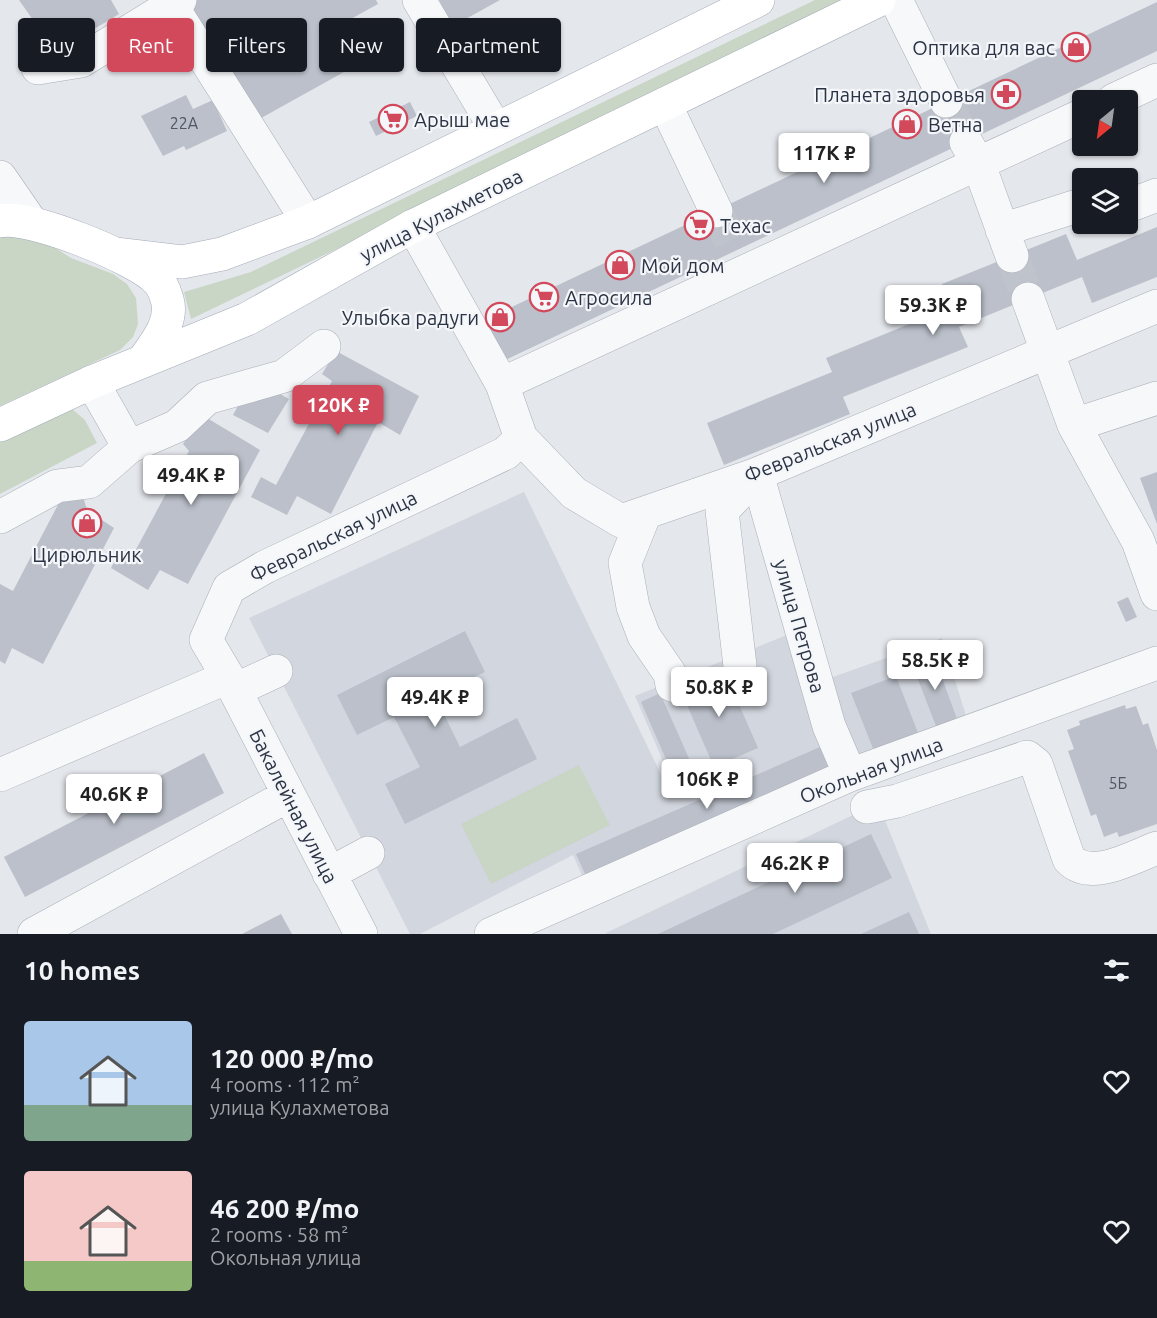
<!DOCTYPE html>
<meta charset="utf-8">
<style>
:root{--surface:#171b24;--page:#20242c;--text:#f1f3f6;--muted:#9ea1a6;--accent:#d1495b}
body{margin:0;font-family:Ubuntu,sans-serif;background:var(--page);color:var(--text);height:100vh;display:flex;flex-direction:column;font-size:22px;white-space:nowrap}
*{box-sizing:border-box;margin:0}
p{font-size:20px;color:var(--muted)}
.icon{flex:none;width:33px;height:33px;fill:none;stroke:currentColor;stroke-width:2;stroke-linecap:round;stroke-linejoin:round}
.map{position:relative;height:934px;overflow:hidden}
.panel{display:flex;flex-direction:column;background:var(--surface);flex:1}
.panel>*{flex:none}
.hud{position:absolute;left:18px;top:18px;width:600px;height:54px;display:flex;gap:12px}
.needle{width:39px;rotate:209deg}
.tools{position:absolute;left:1072px;top:90px;display:grid;gap:12px}
.tools a{display:grid;place-items:center;width:66px;height:66px;border-radius:6px;background:var(--surface);box-shadow:0 2px 4px #0004;font-size:30px}
.price{position:absolute;translate:-50% -51px;padding:0 14px;border-radius:6px;background:#fff;color:#222;font-size:20px;line-height:39px;filter:drop-shadow(0 2px 3px #0008)}
.price::after{content:'';position:absolute;left:50%;top:36px;width:18px;height:14px;margin-left:-9px;background:inherit;clip-path:polygon(0 0,100% 0,50% 100%)}
.price.current{background:var(--accent);color:#fff}
ul{padding:0;list-style:none}
li{display:flex;align-items:center;gap:18px;height:150px;padding:0 24px}
li span{display:grid;place-items:center;flex:none;width:168px;height:120px;border-radius:6px;color:#555}
li>.icon{margin-inline-start:auto}
span .icon{width:72px;height:72px;fill:#fffc;stroke-width:1}
li b{font-size:26px}
h2{display:flex;justify-content:space-between;align-items:center;height:72px;padding:0 24px;font-size:26px}
.pill{padding:0 21px;border-radius:6px;background:var(--surface);box-shadow:0 2px 4px #0004;font-size:21px;line-height:54px}
.pill.current{background:var(--accent);color:#fff}
.map>svg:first-child{display:block}
.built{fill:#d2d6de}
.green{fill:#c9d6c5}
.building{fill:#bbc0ca}
.lines{fill:none;stroke-linecap:round;stroke-linejoin:round}
.minor-tunnel{stroke:#bfc3cb;stroke-width:33;stroke-dasharray:33 16;stroke-linecap:butt}
.minor-casing{stroke:#a9aeb7;stroke-width:34}
.major-casing{stroke:#a3abb8;stroke-width:34}
.minor{stroke:#f7f8fa;stroke-width:33}
.major{stroke:#fff;stroke-width:33}
.labels{text-anchor:middle;dominant-baseline:central;stroke-width:4.5;stroke-linejoin:round;paint-order:stroke}
.number-label{font-size:16px;fill:#4f5766}
.poi-label{font-size:20px;fill:#2b3445;stroke:#f4f6f9;text-anchor:start}
.street-label{font-size:20px;fill:#2b3445;stroke:#f4f6f9}
</style>
<div class="map">
<svg width="1157" height="934" viewBox="0 0 1157 934">
<rect width="100%" height="100%" fill="#e4e7ec"/>
<!-- built -->
<path class="built" d="M524,492L673,799L678,796L635,696L792,633L799,654L833,677L942,638L967,719L848,787L593,900L573,855L420,934H410L249,618Z
M878,803L931,934H607L606,933Z"/>
<!-- green -->
<path class="green" d="M815,0H855L191,319L184,292L251,272Z
M0,232L38,237L71,258L113,274L127,284L136,298L138,324L133,337L120,350L0,406Z
M72,409L85,420L97,443L0,494V441L63,410Z
M579,765L610,825L491,884L461,824Z"/>
<!-- building -->
<path class="building" d="M19,0H111L119,14L66,46L47,40Z
M192,0H376L378,4L349,20L371,57L252,123L185,4Z
M439,0H500L453,26Z
M1157,2V51L503,361L484,320Z
M186,95L193,109L213,100L227,131L186,150L184,146L163,156L141,116Z
M410,102L417,116L376,136L369,122Z
M1157,227V277L1092,303L1082,277L959,327L968,347L843,397L850,414L724,465L707,423L832,372L826,358L951,307L942,284L1066,234L1077,260Z
M336,351L419,396L400,435L378,422L331,514L297,496L287,515L251,497L261,477L276,485L332,381L322,374Z
M268,387L289,399L268,433L233,415L245,393Z
M202,415L260,450L188,584L160,570L148,590L111,568L121,548L133,555L189,451L183,444Z
M1157,472V524L1140,478Z
M81,490L87,510L114,528L43,664L12,648L5,664L0,661V584L13,591L62,497Z
M1128,597L1137,617L1126,622L1117,602Z
M465,631L485,672L435,696L460,747L517,718L537,759L405,824L385,784L420,767L394,717L357,735L337,695Z
M934,656L957,719L936,726L912,664Z
M724,670L758,748L714,767L680,689Z
M896,676L918,733L874,751L851,693Z
M660,693L699,781L679,789L641,702Z
M1125,705L1126,709L1136,706L1143,725L1148,723L1157,750V824L1119,837L1117,832L1104,837L1096,814L1091,816L1068,751L1074,749L1067,730L1080,725L1079,721Z
M829,743L839,764L586,876L576,854Z
M204,753L224,793L25,897L4,857Z
M871,834L892,878L773,934H658Z
M909,912L919,934H861Z
M281,914L292,934H242Z"/>
<g class="lines">
<!-- minor-tunnel -->
<path class="minor-tunnel" d="M946,101L966,142
M716,211L735,251
M1012,256L1028,299"/>
<!-- minor casing -->
<g class="minor-casing">
<path id="minor" d="M419,0L496,129
M896,0L946,101
M171,5L308,222
M38,68L81,61L180,0
M1114,100L1157,80
M665,104L716,211
M966,142L979,165L1012,256
M0,177L31,222
M1128,206L1157,195
M413,226L502,384L521,438L574,493L621,521L757,474L1157,306
M1002,230L1074,207L1083,208
M1028,299L1074,425L1138,541L1157,594
M92,382L129,447
M502,384L1083,115
M1074,425L1157,398
M757,474L829,726L850,775
M645,513L625,563L633,607L644,636L670,674L672,685
M0,517L57,486L89,482L129,447L177,426L207,398L284,376L324,346
M740,666L722,511L754,477
M235,690L276,671
M0,775L228,677
M867,807L897,801L1027,757L1036,764L1069,859C1091,882 1132,857 1157,848
M329,874L368,853
M34,934L289,795
M361,934L228,677L206,640L229,588L265,567L506,453L521,438
M491,934L850,775L1157,663"/>
</g>
<!-- major casing -->
<g class="major-casing">
<path id="major" d="M0,221C28,214 136,258 156,279C162,284 165,292 167,299C174,322 155,344 143,361
M115,254L182,262L222,254L308,222L758,0
M0,425L92,382L247,319L413,226L879,0"/>
</g>
<!-- minor -->
<use href="#minor" class="minor"/>
<!-- major -->
<use href="#major" class="major"/>
</g>
<!-- icons -->
<defs>
<g id="shop-ring" transform="scale(1.5)"><circle r="9.5" fill="#f4f6f9" stroke="#d1495b" stroke-width="1.5"/><path d="M-5-2.5h2.3a2.7 3.5 0 0 1 5.4 0H5L5.5 6h-11ZM-1.5-2.5h3a1.5 2.3 0 0 0-3 0Z" fill="#d1495b"/></g>
<g id="pharmacy-ring" transform="scale(1.5)"><circle r="9.5" fill="#f4f6f9" stroke="#d1495b" stroke-width="1.5"/><path d="M-2-6h4v4h4v4h-4v4h-4v-4h-4v-4h4Z" fill="#d1495b"/></g>
<g id="supermarket-ring" transform="scale(1.5)"><circle r="9.5" fill="#f4f6f9" stroke="#d1495b" stroke-width="1.5"/><path d="M-6-5.5h2.5l.6 2H6L4.5 2H-2.5L-4.4-4H-6ZM-1.5 3.2a1.3 1.3 0 1 0 .1 0ZM3 3.2a1.3 1.3 0 1 0 .1 0Z" fill="#d1495b"/></g>
</defs>
<g fill-rule="evenodd">
<use href="#shop-ring" x="1076" y="47"/>
<use href="#pharmacy-ring" x="1006" y="94"/>
<use href="#supermarket-ring" x="393" y="119"/>
<use href="#shop-ring" x="907" y="124"/>
<use href="#supermarket-ring" x="699" y="225"/>
<use href="#shop-ring" x="620" y="265"/>
<use href="#supermarket-ring" x="544" y="297"/>
<use href="#shop-ring" x="500" y="317"/>
<use href="#shop-ring" x="87" y="523"/>
</g>
<g class="labels">
<!-- number labels -->
<g class="number-label">
<text x="184" y="123">22А</text>
<text x="1118" y="783">5Б</text>
</g>
<!-- poi labels -->
<g class="poi-label">
<text x="1055" y="47" text-anchor="end">Оптика для вас</text>
<text x="985" y="94" text-anchor="end">Планета здоровья</text>
<text x="414" y="119">Арыш мае</text>
<text x="928" y="124">Ветна</text>
<text x="720" y="225">Техас</text>
<text x="641" y="265">Мой дом</text>
<text x="565" y="297">Агросила</text>
<text x="479" y="317" text-anchor="end">Улыбка радуги</text>
<text x="87" y="554" text-anchor="middle">Цирюльник</text>
</g>
<!-- street labels -->
<g class="street-label">
<text transform="translate(441 215) rotate(-27)">улица Кулахметова</text>
<text transform="translate(830 442) rotate(-22)">Февральская улица</text>
<text transform="translate(333 536) rotate(-26)">Февральская улица</text>
<text transform="translate(800 626) rotate(74)">улица Петрова</text>
<text transform="translate(871 770) rotate(-21)">Окольная улица</text>
<text transform="translate(294 806) rotate(63)">Бакалейная улица</text>
</g>
</g>
</svg>
<div class="tools">
<a><svg class="needle" viewBox="-14 -14 28 28"><path d="M0-13l5 13h-10z" fill="#e53935"/><path d="M0 13l5-13h-10z" fill="#9ea1a6"/></svg></a>
<a><svg class="icon" aria-label="layers" viewBox="0 0 24 24"><path d="M12 4l9 5-9 5-9-5zM3 14l9 5 9-5"/></svg></a>
</div>
<b class="price" style="left:824px;top:184px">117K ₽</b>
<b class="price" style="left:933px;top:336px">59.3K ₽</b>
<b class="price current" style="left:338px;top:436px">120K ₽</b>
<b class="price" style="left:191px;top:506px">49.4K ₽</b>
<b class="price" style="left:935px;top:691px">58.5K ₽</b>
<b class="price" style="left:719px;top:718px">50.8K ₽</b>
<b class="price" style="left:435px;top:728px">49.4K ₽</b>
<b class="price" style="left:707px;top:810px">106K ₽</b>
<b class="price" style="left:114px;top:825px">40.6K ₽</b>
<b class="price" style="left:795px;top:894px">46.2K ₽</b>
<div class="hud">
<a class="pill">Buy</a>
<a class="pill current">Rent</a>
<a class="pill">Filters</a>
<a class="pill">New</a>
<a class="pill">Apartment</a>
</div>
</div>
<section class="panel">
<h2>10 homes<svg class="icon" aria-label="filters" viewBox="0 0 24 24"><path d="M4 7h16M4 17h16"/><circle cx="9" cy="7" r="2"/><circle cx="15" cy="17" r="2"/></svg></h2>
<ul>
<li><span style="background:linear-gradient(#a9c7e8 70%,#7fa58c 0)"><svg class="icon" aria-label="home" viewBox="0 0 24 24"><path d="M3 11l9-7 9 7M6 9v11h12V9"/></svg></span><div><b>120 000 ₽/mo</b><p>4 rooms · 112 m²</p><p>улица Кулахметова</p></div><svg class="icon" aria-label="heart" viewBox="0 0 24 24"><path d="M12 20l-8-8c-3-5 5-10 8-4 3-6 11-1 8 4z"/></svg></li>
<li><span style="background:linear-gradient(#f6c9c9 75%,#8fb573 0)"><svg class="icon" aria-label="home" viewBox="0 0 24 24"><path d="M3 11l9-7 9 7M6 9v11h12V9"/></svg></span><div><b>46 200 ₽/mo</b><p>2 rooms · 58 m²</p><p>Окольная улица</p></div><svg class="icon" aria-label="heart" viewBox="0 0 24 24"><path d="M12 20l-8-8c-3-5 5-10 8-4 3-6 11-1 8 4z"/></svg></li>
</ul>
</section>
